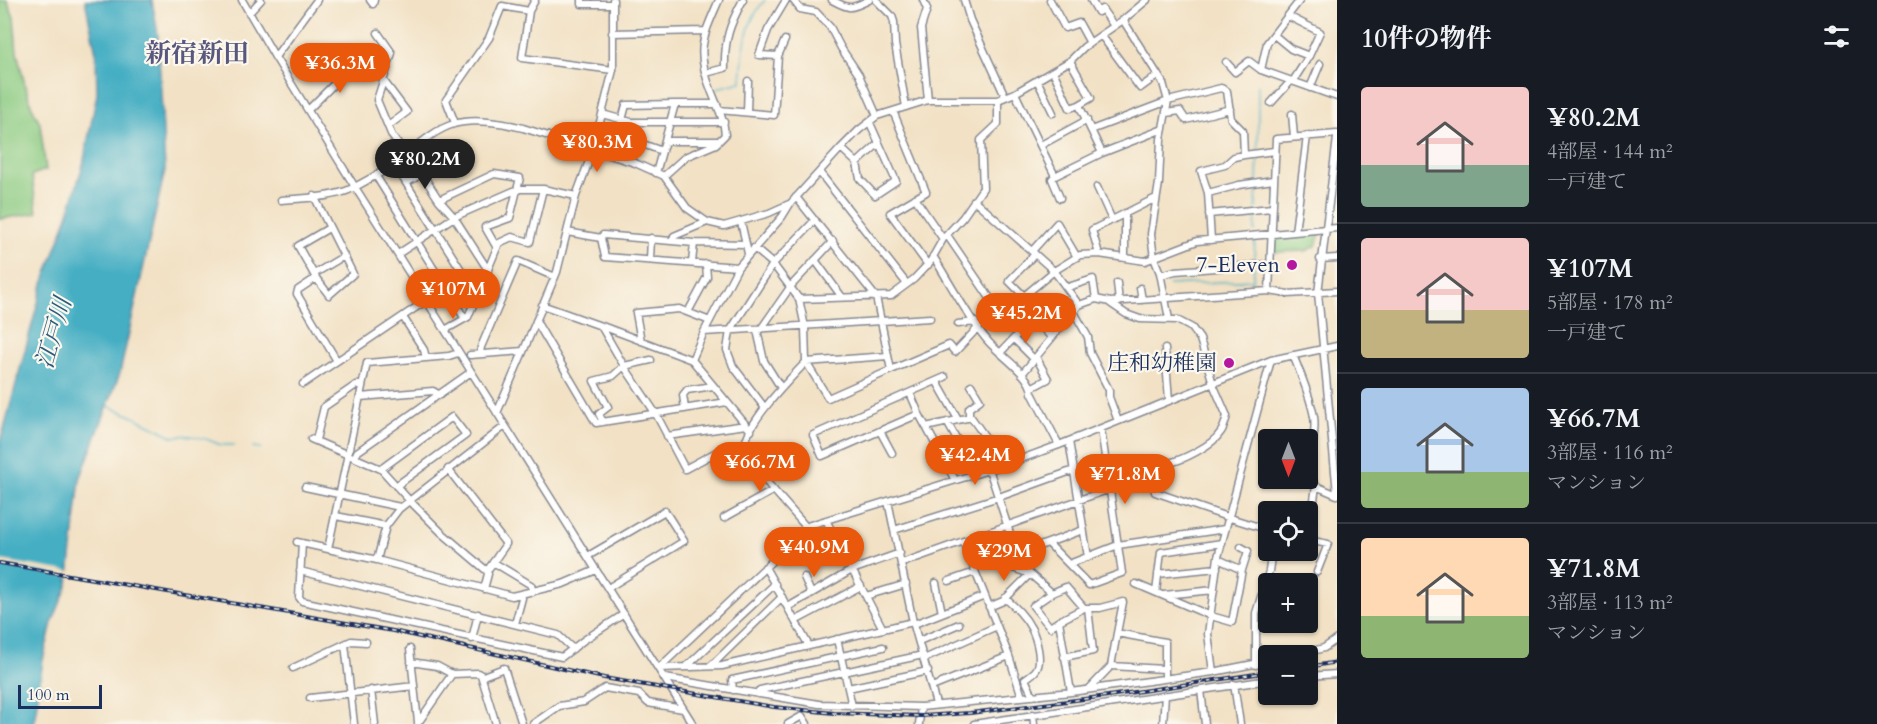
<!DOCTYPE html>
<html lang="ja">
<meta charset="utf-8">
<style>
:root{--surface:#171b24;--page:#20242c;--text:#f1f3f6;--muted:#9ea1a6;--line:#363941;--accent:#ea580c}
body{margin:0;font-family:Cardo,"Noto Serif JP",serif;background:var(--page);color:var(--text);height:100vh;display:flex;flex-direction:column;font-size:22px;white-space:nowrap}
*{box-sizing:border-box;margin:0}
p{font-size:20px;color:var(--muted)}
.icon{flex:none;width:33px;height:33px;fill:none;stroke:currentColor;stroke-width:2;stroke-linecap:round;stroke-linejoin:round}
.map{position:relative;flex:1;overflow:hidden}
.drawer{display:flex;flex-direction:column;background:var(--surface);width:540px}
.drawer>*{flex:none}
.needle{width:39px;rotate:180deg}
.tools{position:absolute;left:1258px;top:429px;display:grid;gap:12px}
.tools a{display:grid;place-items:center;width:60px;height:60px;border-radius:6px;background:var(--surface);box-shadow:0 2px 4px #0004;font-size:30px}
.scale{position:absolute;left:18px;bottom:15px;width:84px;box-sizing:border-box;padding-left:6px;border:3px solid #1b2f5e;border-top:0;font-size:16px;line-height:21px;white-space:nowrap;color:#1b2f5e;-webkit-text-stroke:4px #fbf7ec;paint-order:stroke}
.price{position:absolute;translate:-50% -51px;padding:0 14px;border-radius:21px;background:var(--accent);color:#fff;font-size:20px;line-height:39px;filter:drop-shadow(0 2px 3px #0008)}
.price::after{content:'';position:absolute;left:50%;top:36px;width:18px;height:14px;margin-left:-9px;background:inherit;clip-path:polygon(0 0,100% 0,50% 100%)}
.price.active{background:#222;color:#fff}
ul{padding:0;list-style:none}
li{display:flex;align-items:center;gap:18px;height:150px;padding:0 24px}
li+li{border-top:2px solid var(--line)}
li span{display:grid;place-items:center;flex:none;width:168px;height:120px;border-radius:6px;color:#555}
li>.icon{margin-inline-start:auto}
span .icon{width:72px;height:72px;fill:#fffc;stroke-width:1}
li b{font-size:26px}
h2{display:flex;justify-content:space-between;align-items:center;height:72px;padding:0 24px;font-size:26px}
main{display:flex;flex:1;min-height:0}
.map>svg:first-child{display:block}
.green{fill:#8ccb82;stroke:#547d70;stroke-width:1.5}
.water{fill:#44aec3;stroke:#306e90;stroke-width:1.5}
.pier{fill:#f2e1c4}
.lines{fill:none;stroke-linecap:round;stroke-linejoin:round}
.stream{stroke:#44aec3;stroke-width:1.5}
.minor-casing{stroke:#868891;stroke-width:9}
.minor{stroke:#fff;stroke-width:6}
.rail-casing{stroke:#1b2f5e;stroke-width:4}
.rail{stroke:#fbf7ec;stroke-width:1.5;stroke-dasharray:4.5;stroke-linecap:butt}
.poi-dot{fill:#b5179e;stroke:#fbf7ec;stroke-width:2}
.labels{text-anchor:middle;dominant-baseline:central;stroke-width:4.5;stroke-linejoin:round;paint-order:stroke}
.poi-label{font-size:22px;fill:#1b2f5e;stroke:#fbf7ec;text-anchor:end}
.water-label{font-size:24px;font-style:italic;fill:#295b81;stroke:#fbf7ec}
.quarter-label{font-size:26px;font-weight:bold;fill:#59577e;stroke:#fbf7ec}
</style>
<main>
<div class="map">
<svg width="1337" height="724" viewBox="0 0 1337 724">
<rect width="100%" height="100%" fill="#fbf7ec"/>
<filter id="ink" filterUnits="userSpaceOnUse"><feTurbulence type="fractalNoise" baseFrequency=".0167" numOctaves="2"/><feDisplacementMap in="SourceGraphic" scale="12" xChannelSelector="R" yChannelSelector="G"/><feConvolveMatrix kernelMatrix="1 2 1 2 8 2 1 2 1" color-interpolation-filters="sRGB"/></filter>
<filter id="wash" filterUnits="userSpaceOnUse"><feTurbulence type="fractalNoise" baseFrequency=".008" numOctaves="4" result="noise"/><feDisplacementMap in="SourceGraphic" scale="24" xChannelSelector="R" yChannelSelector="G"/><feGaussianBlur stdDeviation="1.35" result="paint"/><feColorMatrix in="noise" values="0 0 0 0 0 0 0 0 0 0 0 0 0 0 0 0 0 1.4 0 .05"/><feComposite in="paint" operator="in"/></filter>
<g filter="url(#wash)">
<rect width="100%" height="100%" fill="#f2e1c4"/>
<!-- green -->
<path class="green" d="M0,0H7L14,17L17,52L24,81L31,105L40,123L46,170L32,175L37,213L0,219Z
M1320,233L1316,246L1306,251L1274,252V237Z"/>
<!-- water -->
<path class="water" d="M85,0H152L158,35L165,170L120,373L80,479L68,584L52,623L43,660L34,724H0V443L43,284L66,221L83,165L97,94L96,53Z"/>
<!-- pier -->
<path class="pier" d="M0,560L72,572V577L0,565Z"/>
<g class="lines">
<!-- stream -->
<path class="stream" d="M1258,85V151
M717,88L741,82C743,53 744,23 765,0
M1257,181L1258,156
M1256,208L1257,186
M1255,232L1256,213
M1254,262L1255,237
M1169,285L1253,280L1254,267
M108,406L134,417L174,437C186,433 205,438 216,443C221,446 229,445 235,445
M253,447L261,448"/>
</g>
</g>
<g filter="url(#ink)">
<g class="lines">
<!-- minor casing -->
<g class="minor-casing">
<path id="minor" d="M242,0L275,57L355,187L693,724
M370,0L373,4L374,0
M535,0L529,11L522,58L613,70
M582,0V4H613
M793,0L800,9L816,12L830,27L841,48L859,75L877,116
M832,0C850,10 851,9 869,0
M876,0L892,16L894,22L895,44L906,107
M923,0L927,9L921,28L928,100
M964,0L970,20L1005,96
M1050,0L1065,28L1079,23L1090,43
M1091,0L1098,12L1102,9L1114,26
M1300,0L1267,43L1261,70L1337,97
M249,13L261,0
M1288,16L1320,32L1309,56L1293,81
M1123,20L1163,83L1168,101L1161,139L1159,183L1151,234L1154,258L1160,273L1169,319
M378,33L392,53L377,100L392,136L406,155
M612,33L705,31
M1101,35L1140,88L1158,75
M1274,35L1291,49L1309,56
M785,40L778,56L759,55L768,30L786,0
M275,57L317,0
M1070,61L1091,98L1079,105
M368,62L391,57
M1226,62L1235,72L1249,61L1261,70
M1053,71L1070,108L1079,105L1102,153
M706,73L725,68C724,40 730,24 743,0
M383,80L407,112L388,126
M1037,80L1053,113
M1310,88L1320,64
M1015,93L1055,176L1052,179L1060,198
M1271,103L1291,81
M675,104H717
M308,110L339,79L335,72
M719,110L774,115L778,56
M893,111L926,192L890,213L928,265
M747,112L748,81
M1166,113L1180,111L1186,120L1230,109
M602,114L631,122H724
M1292,114L1294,137
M455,123L446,100L489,38L502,6L529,11
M1091,130L1168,101L1221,88L1227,91L1231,119L1243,131L1244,155L1274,151
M1337,138L1318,293L1337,493
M665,141H719
M1041,145L1087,120
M841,148L857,163L860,179L875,195L896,181L870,123
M857,163L879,143
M394,164L477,295
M656,173L675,104L626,105L618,135L662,151
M820,173L907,284
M376,176L465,319
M664,176L685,157L716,144L725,135C724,118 717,106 711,90C695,50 703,37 719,0
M1055,176L1102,153L1163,129
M406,183L422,174L439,200L494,174L520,178L510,218L485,227L497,248
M1097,187L1112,220
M1208,193L1239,185L1273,180
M314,196L353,274L329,295L316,278L298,246L329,228
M915,198L943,239
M281,200C302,198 334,198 353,188C368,180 383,172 397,162C414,149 433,130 454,124C473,118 504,123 523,128L635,163L664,176L687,208L707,222L724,226L769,213L789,204
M439,200L454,217L488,270
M974,200L1054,271L1079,305
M1209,214L1272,208
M741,222L746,244
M567,232L601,238L603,235L694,243L746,244L748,254
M1295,232L1307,136
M947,235L994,304
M601,238L605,257L738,267
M673,240L674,236L707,222
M1211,240L1208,193L1201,171L1225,165L1234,157L1244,155
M754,248L773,264L799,299L805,327L806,362L828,398L891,370L876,297L796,197
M1032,251L1057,223L1077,257
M398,254L454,217L518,189H543L576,196
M1035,254L1009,281L1024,296L1054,271L1080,255L1099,254L1145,261L1197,241L1337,228
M1099,254L1092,230L1156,198
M933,256C950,283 967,316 987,340C998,354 1031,374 1032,393L1059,445
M1125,258V213
M1320,259L1337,258
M650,260L651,238
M815,260L842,297
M692,263L694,243
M314,274L344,256
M1161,275L1175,271L1270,264
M316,278L298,290L297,294L337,361
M1117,283L1119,302
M1068,287L1093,279L1096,299
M1140,288L1142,300
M1269,291L1276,139L1337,134
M799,299L891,296L914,279L930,262L943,239L963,217L983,188L981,140L998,124V100
M542,305L601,326L624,366L656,414L685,469L722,449L745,444
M1047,305L1062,325
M688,312L707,277L706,264
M1074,312L1088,337L1090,353L1109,390V397L1118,421
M403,317L424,350L426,358
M536,321L596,423L727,402
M958,324L975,322
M602,326L692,360L751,431
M761,329L791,286L833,241
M445,330L468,317L499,243L512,237L530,242L543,189
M757,330L764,361L781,388
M704,332L930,318
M1014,339L1034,359H1037L1048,379L1031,388
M641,341L636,313L679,309L710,321
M1165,349L1169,400
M480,353L481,347L518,261L555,277
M1000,353L1033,318L1051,337
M470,355L523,351
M1293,355C1301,375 1310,395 1314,417C1318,439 1302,466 1316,486L1314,500L1307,512
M692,360L704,332L738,267L782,217L790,204L841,148L859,130L877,116L928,100H998L1015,93L1070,61L1084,47L1123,20L1147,0
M891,370L949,345L955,352L989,316H1019
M1022,374L1079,305L1096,299L1110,302L1269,291L1288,294L1337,291
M937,382L958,419
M303,384L427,300
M910,393L919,414L822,456L813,435L945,377
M360,397L433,391L440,395
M765,408L733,366L727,350L730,331L773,264L815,220
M685,409L683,395L687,390L713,386
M497,413L557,272L576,196L593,150L613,70V0
M919,414L955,480
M969,418V408L980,400L971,385
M603,422L599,414L608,407L594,381L613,376L624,366L651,360
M947,422L961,447
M926,427L971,417L1005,465
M880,431L892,453
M667,436L746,425
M311,439L381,469L409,500L441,532L487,571
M316,440L324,407L356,385H362
M1069,441L1088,557
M355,457L357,452L471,372
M1151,463L1155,492L1230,518L1269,530
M381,469L452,417L466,435L396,486
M448,469L506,544L487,571L488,574L484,589
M989,469L1016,552L1019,553L1048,543L1089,585L1122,573L1101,429
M1107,469L1120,467L1127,470C1144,462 1151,466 1168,463C1181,461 1213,445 1220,433C1224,429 1225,422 1227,416L1213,384L1200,339L1192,328L1177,320L1140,319L1126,314L1110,303
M1316,486L1337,495
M305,487L400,507
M888,501L913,622L936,704
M336,516L386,526
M724,518L774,490
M826,520L883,629
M807,528L750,463C748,457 745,452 745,445C748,421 789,380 806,362L888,356
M894,530L999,497L1074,470
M1308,540L1328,544L1317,572
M963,541L1009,656L1022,697
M297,542L377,560L512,596L563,584L596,570
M302,543L299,597L302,601L562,657L584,640L624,614
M1048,543L1083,530
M328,549L367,363L449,356L458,353
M588,556L665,511L684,541L608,588
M1218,559L1242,570
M377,560L386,526L399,509L505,426
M493,562L531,585L533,592
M996,562L1030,574L1052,593L1066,587L1084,608
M902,563L1110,489
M1069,564L1118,545L1225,529
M765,567L809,646
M300,571L558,635L573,649
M1158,574L1217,568
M804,577L811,593
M949,581L975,572
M936,583L942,613
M1136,584L1211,616L1232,622L1242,570L1248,551L1241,547
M1156,592L1161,552L1222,543
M1052,593L1033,606L1050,627L1059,621
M1164,595L1214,590
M866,596L906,584
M1005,598C1015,607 1025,616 1031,628C1036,637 1043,661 1036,670C1034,673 1028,677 1025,679L1033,696
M788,607L852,570L900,553
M989,607L1003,601L1030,574
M795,621L861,586
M515,624L522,598L521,594
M914,624L985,596
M472,639L478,614
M837,639L852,706
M919,641L959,624
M345,644L354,724
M410,649L418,722
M1294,656L1324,648L1337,639
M1064,657L1093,651L1088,608
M924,659L997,626
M411,662L437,666L452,674L478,673L483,676L504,668L522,724
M1256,665V613L1269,571L1272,550
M711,666L782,597
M1111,666L1164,669
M686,667L775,584
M293,668L351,641L366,642
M659,668L810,525L1005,465L1059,445L1271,360L1337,346
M659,668L722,666L913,622
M1213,672L1208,634L1218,557L1271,360
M481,675L496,724
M1308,676L1337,674
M665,678L819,704L921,707L1071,692L1213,672L1269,661
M1234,684L1240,724
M932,687L1009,656
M848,688L928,671
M1089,689L1111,666L1117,633
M371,690L375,724
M733,690L732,680L883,647
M1201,690L1205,724
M1071,692L1059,621L1084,608H1100L1123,602L1117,633L1165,642V678
M758,694L760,690L923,655
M310,698L414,686
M1033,714L1034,724
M418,723L452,674
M533,724L559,706L584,702L605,688L639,694L648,703L683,709
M788,724L802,716L807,724
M919,724L921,707
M974,724L1269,680
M1163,724L1165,695"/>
</g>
<!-- minor -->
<use href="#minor" class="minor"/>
<!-- rail casing -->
<g class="rail-casing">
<path id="rail" d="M0,563L393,631L604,678L774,707L834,713L921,716L970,713L1108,696L1269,672
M1308,667L1337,662"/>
</g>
<!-- rail -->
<use href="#rail" class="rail"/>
</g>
</g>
<!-- markers -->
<g class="poi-dot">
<circle cx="1292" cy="265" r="6"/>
<circle cx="1229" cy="363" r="6"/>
</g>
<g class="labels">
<!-- poi labels -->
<g class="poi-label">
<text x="1280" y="265">7-Eleven</text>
<text x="1217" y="363">庄和幼稚園</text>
</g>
<!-- water labels -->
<g class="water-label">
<text transform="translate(54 333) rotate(-74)">江戸川</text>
</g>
<!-- quarter labels -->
<g class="quarter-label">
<text x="197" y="53">新宿新田</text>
</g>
</g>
</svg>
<div class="tools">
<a><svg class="needle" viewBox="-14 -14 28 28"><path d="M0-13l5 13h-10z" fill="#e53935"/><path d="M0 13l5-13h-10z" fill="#9ea1a6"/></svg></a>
<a><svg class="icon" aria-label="locate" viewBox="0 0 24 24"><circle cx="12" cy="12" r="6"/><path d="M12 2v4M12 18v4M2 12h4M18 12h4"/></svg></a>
<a>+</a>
<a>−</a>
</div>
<div class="scale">100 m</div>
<b class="price" style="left:340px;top:94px">¥36.3M</b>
<b class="price" style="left:597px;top:173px">¥80.3M</b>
<b class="price active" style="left:425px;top:190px">¥80.2M</b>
<b class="price" style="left:453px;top:320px">¥107M</b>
<b class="price" style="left:1026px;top:344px">¥45.2M</b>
<b class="price" style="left:975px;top:486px">¥42.4M</b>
<b class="price" style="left:760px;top:493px">¥66.7M</b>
<b class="price" style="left:1125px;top:505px">¥71.8M</b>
<b class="price" style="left:814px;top:578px">¥40.9M</b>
<b class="price" style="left:1004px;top:582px">¥29M</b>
</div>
<section class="drawer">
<h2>10件の物件<svg class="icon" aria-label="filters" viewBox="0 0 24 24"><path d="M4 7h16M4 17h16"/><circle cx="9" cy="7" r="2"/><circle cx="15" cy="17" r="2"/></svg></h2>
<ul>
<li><span style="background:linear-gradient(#f6c9c9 65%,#7fa58c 0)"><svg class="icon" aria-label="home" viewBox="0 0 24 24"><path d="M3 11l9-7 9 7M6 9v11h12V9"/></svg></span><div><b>¥80.2M</b><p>4部屋 · 144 m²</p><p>一戸建て</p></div></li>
<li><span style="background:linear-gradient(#f6c9c9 60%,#c2b280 0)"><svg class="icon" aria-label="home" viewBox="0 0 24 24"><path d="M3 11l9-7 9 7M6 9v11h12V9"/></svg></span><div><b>¥107M</b><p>5部屋 · 178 m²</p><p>一戸建て</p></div></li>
<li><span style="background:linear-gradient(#a9c7e8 70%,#8fb573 0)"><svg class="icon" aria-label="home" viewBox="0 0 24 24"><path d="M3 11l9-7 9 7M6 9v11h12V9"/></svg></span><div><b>¥66.7M</b><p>3部屋 · 116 m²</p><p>マンション</p></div></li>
<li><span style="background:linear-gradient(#ffd9b3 65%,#8fb573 0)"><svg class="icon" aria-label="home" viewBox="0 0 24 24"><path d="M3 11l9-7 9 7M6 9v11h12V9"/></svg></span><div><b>¥71.8M</b><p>3部屋 · 113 m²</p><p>マンション</p></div></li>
</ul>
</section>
</main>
